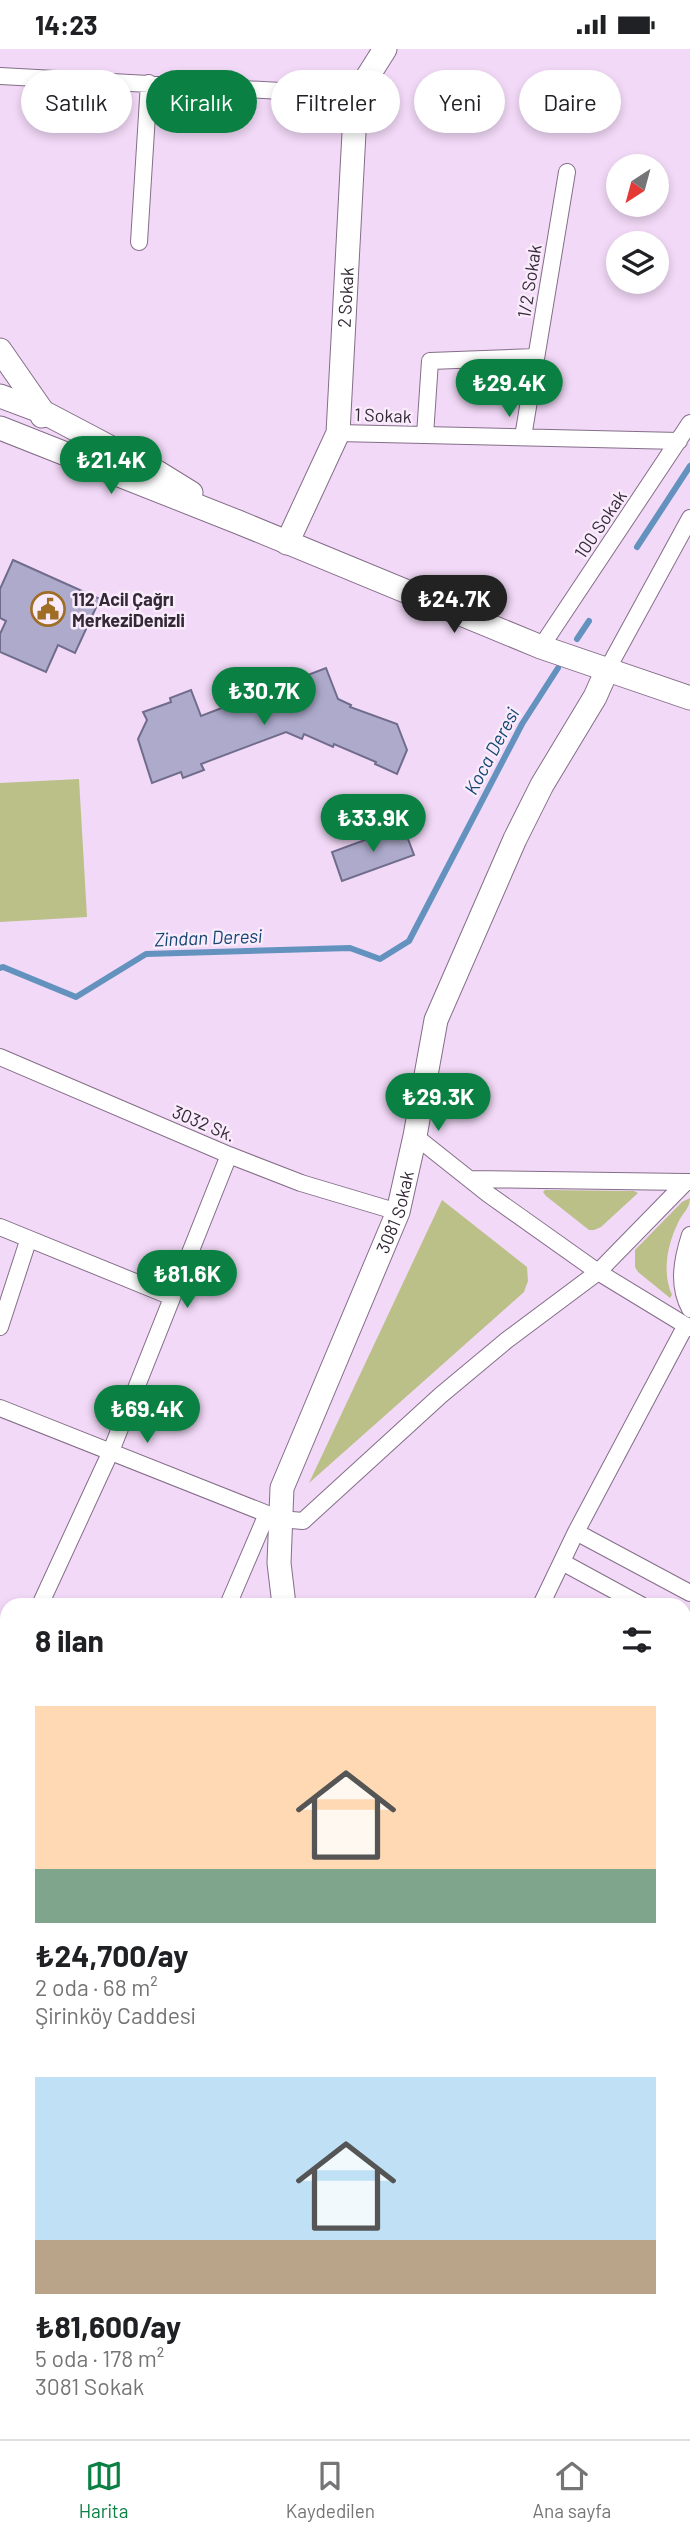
<!DOCTYPE html>
<html lang="tr">
<meta charset="utf-8">
<style>
:root{--surface:#fff;--page:#f6f6f6;--text:#202124;--muted:#757577;--line:#e0e0e0;--accent:#0b8043}
body{margin:0;font-family:Barlow,sans-serif;background:var(--page);color:var(--text);height:100vh;display:flex;flex-direction:column;font-size:26px;white-space:nowrap}
*{box-sizing:border-box;margin:0}
p{font-size:23px;color:var(--muted)}
.icon{flex:none;width:38px;height:38px;fill:none;stroke:currentColor;stroke-width:2;stroke-linecap:round;stroke-linejoin:round}
.map{position:relative;flex:1;overflow:hidden}
.drawer{position:absolute;left:0px;top:1549px;width:691px;height:842px;display:flex;flex-direction:column;background:var(--surface);border-radius:21px 21px 0 0;box-shadow:0 4px 10px #0003}
.drawer>*{flex:none}
.top-card{position:absolute;left:21px;top:21px;width:649px;height:63px;display:flex;gap:14px}
.needle{width:46px;rotate:216deg}
.tools{position:absolute;left:606px;top:105px;display:grid;gap:14px}
.tools a{display:grid;place-items:center;width:63px;height:63px;border-radius:50%;background:var(--surface);box-shadow:0 4px 10px #0003;font-size:35px}
.price{position:absolute;translate:-50% -60px;padding:0 16px;border-radius:24px;background:var(--accent);color:#fff;font-size:23px;line-height:46px;filter:drop-shadow(0 2px 4px #0008)}
.price::after{content:'';position:absolute;left:50%;top:42px;width:21px;height:16px;margin-left:-10px;background:inherit;clip-path:polygon(0 0,100% 0,50% 100%)}
.price.on{background:#222;color:#fff}
ul{padding:0;list-style:none}
li{display:grid;align-content:center;gap:14px;height:371px;padding:0 35px}
li span{display:grid;place-items:center;height:217px;border-radius:0px;color:#555}
li>.icon{margin-inline-start:auto}
span .icon{width:126px;height:126px;fill:#fffc;stroke-width:1}
li b{font-size:30px}
h2{display:flex;justify-content:space-between;align-items:center;height:84px;padding:0 35px;font-size:30px}
.tag{padding:0 24px;border-radius:32px;background:var(--surface);box-shadow:0 4px 10px #0003;font-size:24px;line-height:63px}
.tag.on{background:var(--accent);color:#fff}
.status{display:flex;justify-content:space-between;align-items:center;height:49px;padding:0 35px;background:var(--surface);direction:ltr}
.status svg{height:19px;fill:currentColor}
.tab-bar{display:flex;justify-content:space-around;align-items:center;height:98px;border-top:2px solid var(--line);background:var(--surface);font-size:19px;color:var(--muted)}
.tab-bar a{display:grid;justify-items:center;gap:4px}
.tab-bar .on{color:var(--accent)}
.map>svg:first-child{display:block}
.green{fill:#bbc089}
.lines{fill:none;stroke-linecap:round;stroke-linejoin:round}
.stream{stroke:#6492be;stroke-width:6}
.building{fill:#aeaacc;stroke:#706c8b;stroke-width:2}
.street-casing{stroke:#846e88;stroke-width:18}
.secondary-casing{stroke:#846e88;stroke-width:25}
.street{stroke:#fff;stroke-width:16}
.secondary{stroke:#fff;stroke-width:23}
.labels{text-anchor:middle;dominant-baseline:central;stroke-width:5;stroke-linejoin:round;paint-order:stroke}
.street-label{font-size:18px;fill:#332935;stroke:#f9eafc}
.poi-label{font-size:18px;font-weight:bold;fill:#332935;stroke:#f9eafc;text-anchor:start}
.water-label{font-size:19px;font-style:italic;fill:#144772;stroke:#f9eafc}
</style>
<div class="status"><b>14:23</b><svg viewBox="0 0 49 12"><path d="M0 12V9h3v3zM5 12V6h3v6zM10 12V3h3v9zM15 12V0h3v12zM26 1h20v11H26zM47 4h2v5h-2z"/></svg></div>
<div class="map">
<svg width="690" height="2390" viewBox="0 0 690 2390">
<rect width="100%" height="100%" fill="#f2d9f7"/>
<!-- green -->
<path class="green" d="M79,730L87,868L0,873V734Z
M545,1141L634,1142L638,1144L601,1178L594,1181H589L546,1147L543,1143Z
M690,1149C690,1160 682,1164 678,1174C667,1196 662,1224 672,1246L670,1249L638,1223L635,1218V1201L682,1153Z
M442,1151L527,1218L528,1232L524,1243L309,1434Z"/>
<g class="lines">
<!-- stream -->
<path class="stream" d="M637,498L690,417
M577,590L589,572
M0,919L3,918L76,948L146,905L350,899L380,910L409,892L522,675L558,619"/>
</g>
<!-- building -->
<path class="building" d="M13,511L100,550L75,604L58,596L46,623L0,603V585L6,572L0,569V540Z
M326,619L338,650L351,656L350,658L397,675L407,701L397,725L375,715L376,713L334,695L333,698L304,685L302,690L286,683L201,715L204,721L183,729L181,723L152,734L138,690L147,671L143,663L171,653L170,649L191,641L201,667Z
M403,777L414,806L342,832L332,803Z"/>
<g class="lines">
<!-- street casing -->
<g class="street-casing">
<path id="street" d="M0,27L356,46
M139,193L149,34
M338,384L679,392
M425,386L430,312L536,308
M523,388L567,123
M541,598L690,374
M607,621L690,469
M0,1008L229,1106L301,1134L398,1163
M415,1087L488,1145L598,1223L690,1279
M469,1130L686,1133
M0,1178L172,1248
M690,1186C682,1211 677,1236 690,1260
M686,1276L576,1483L690,1544
M0,1278L27,1195L26,1190
M0,1359L280,1470L303,1472L441,1346L507,1291L598,1223L686,1133H690
M562,1513L641,1556
M40,1556L111,1402L229,1106
M228,1556L267,1465
M541,1556L576,1483
M684,1579L690,1582
M0,1623L7,1615
M684,1656L690,1646
M684,1878L690,1882
M0,2075L7,2059
M684,2139L690,2125
M684,2289L690,2292
M242,2384L256,2390
M361,2384L370,2390
M4,2390L7,2384"/>
</g>
<!-- secondary casing -->
<g class="secondary-casing">
<g id="secondary">
<path d="M0,301L43,363L42,367"/>
<path d="M0,347L43,363L157,423L191,444"/>
<path d="M0,379L238,473L541,598L690,649"/>
<path id="s1" d="M287,494L338,384L356,46L385,0"/>
<path id="s2" d="M284,1556L279,1514L282,1439L398,1163L415,1087L436,971L515,790L542,736L595,648L607,621"/>
<path d="M0,2115L7,2121"/>
<path d="M277,2390L279,2384"/>
</g>
</g>
<!-- street -->
<use href="#street" class="street"/>
<!-- secondary -->
<use href="#secondary" class="secondary"/>
</g>
<!-- icons -->
<defs>
<g id="civic-ring" transform="scale(1.75)"><circle r="9.5" fill="#f9eafc" stroke="#9f6d23" stroke-width="1.5"/><path d="M-.6-6.5H3V-4.5H.6V-3L4-1V1h2V6H-6V1h2V-1L-.6-3ZM-1.2 2.5V6h2.4V2.5Z" fill="#9f6d23"/></g>
</defs>
<g fill-rule="evenodd">
<use href="#civic-ring" x="48" y="560"/>
</g>
<g class="labels">
<!-- street labels -->
<g class="street-label">
<text transform="translate(529 232) rotate(-81)">1/2 Sokak</text>
<text stroke="none"><textPath href="#s1" startOffset="257">2 Sokak</textPath></text>
<text transform="translate(383 366) rotate(2)">1 Sokak</text>
<text transform="translate(600 475) rotate(-56)">100 Sokak</text>
<text transform="translate(204 1074) rotate(23)">3032 Sk.</text>
<text stroke="none"><textPath href="#s2" startOffset="416">3081 Sokak</textPath></text>
</g>
<!-- poi labels -->
<g class="poi-label">
<text x="72" y="550">112 Acil Çağrı<tspan x="72" dy="21">MerkeziDenizli</tspan></text>
</g>
<!-- water labels -->
<g class="water-label">
<text transform="translate(491 702) rotate(-62)">Koca Deresi</text>
<text transform="translate(208 888) rotate(-2)">Zindan Deresi</text>
</g>
</g>
</svg>
<div class="tools">
<a><svg class="needle" viewBox="-14 -14 28 28"><path d="M0-13l5 13h-10z" fill="#e53935"/><path d="M0 13l5-13h-10z" fill="#757577"/></svg></a>
<a><svg class="icon" aria-label="layers" viewBox="0 0 24 24"><path d="M12 4l9 5-9 5-9-5zM3 14l9 5 9-5"/></svg></a>
</div>
<b class="price" style="left:509px;top:370px">₺29.4K</b>
<b class="price" style="left:111px;top:447px">₺21.4K</b>
<b class="price on" style="left:454px;top:586px">₺24.7K</b>
<b class="price" style="left:264px;top:678px">₺30.7K</b>
<b class="price" style="left:373px;top:805px">₺33.9K</b>
<b class="price" style="left:438px;top:1084px">₺29.3K</b>
<b class="price" style="left:187px;top:1261px">₺81.6K</b>
<b class="price" style="left:147px;top:1396px">₺69.4K</b>
<div class="top-card">
<a class="tag">Satılık</a>
<a class="tag on">Kiralık</a>
<a class="tag">Filtreler</a>
<a class="tag">Yeni</a>
<a class="tag">Daire</a>
</div>
<section class="drawer">
<h2>8 ilan<svg class="icon" aria-label="filters" viewBox="0 0 24 24"><path d="M4 7h16M4 17h16"/><circle cx="9" cy="7" r="2"/><circle cx="15" cy="17" r="2"/></svg></h2>
<ul>
<li><span style="background:linear-gradient(#ffd9b3 75%,#7fa58c 0)"><svg class="icon" aria-label="home" viewBox="0 0 24 24"><path d="M3 11l9-7 9 7M6 9v11h12V9"/></svg></span><div><b>₺24,700/ay</b><p>2 oda · 68 m²</p><p>Şirinköy Caddesi</p></div></li>
<li><span style="background:linear-gradient(#bfe0f5 75%,#b9a48a 0)"><svg class="icon" aria-label="home" viewBox="0 0 24 24"><path d="M3 11l9-7 9 7M6 9v11h12V9"/></svg></span><div><b>₺81,600/ay</b><p>5 oda · 178 m²</p><p>3081 Sokak</p></div></li>
</ul>
</section>
</div>
<nav class="tab-bar">
<a class="on"><svg class="icon" aria-label="map" viewBox="0 0 24 24"><path d="M3 6l6-2 6 2 6-2v14l-6 2-6-2-6 2zM9 4v14M15 6v14"/></svg>Harita</a>
<a><svg class="icon" aria-label="saved" viewBox="0 0 24 24"><path d="M7 4h10v16l-5-4-5 4z"/></svg>Kaydedilen</a>
<a><svg class="icon" aria-label="home" viewBox="0 0 24 24"><path d="M3 11l9-7 9 7M6 9v11h12V9"/></svg>Ana sayfa</a>
</nav>
